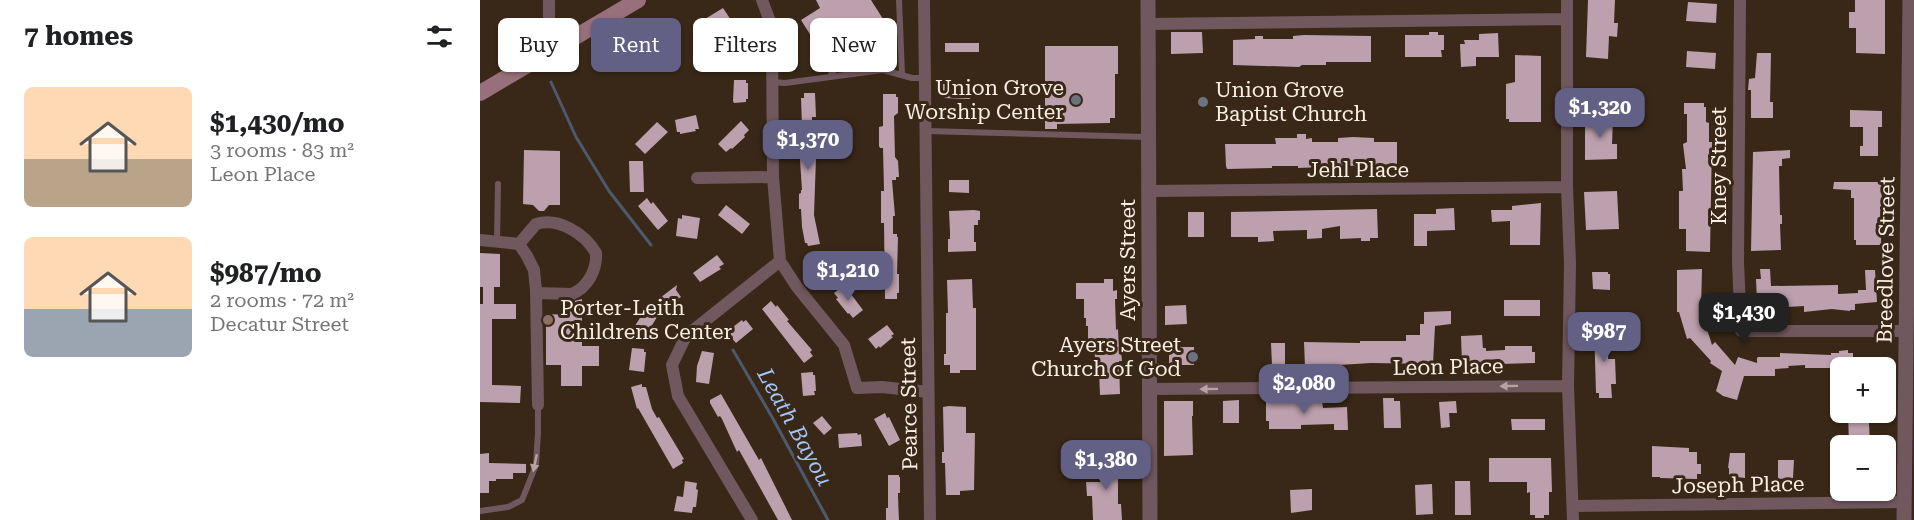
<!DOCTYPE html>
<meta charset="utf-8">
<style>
:root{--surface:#fff;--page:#f2f2f2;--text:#202124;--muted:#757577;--accent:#626084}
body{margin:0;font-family:"Roboto Serif",serif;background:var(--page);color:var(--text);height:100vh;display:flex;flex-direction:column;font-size:22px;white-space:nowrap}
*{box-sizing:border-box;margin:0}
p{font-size:20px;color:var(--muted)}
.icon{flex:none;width:33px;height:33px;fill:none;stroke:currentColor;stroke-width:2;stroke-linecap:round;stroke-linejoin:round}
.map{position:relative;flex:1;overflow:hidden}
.sheet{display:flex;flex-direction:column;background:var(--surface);width:480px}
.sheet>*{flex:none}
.top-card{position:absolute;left:18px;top:18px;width:570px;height:54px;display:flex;gap:12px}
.tools{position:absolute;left:1350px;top:357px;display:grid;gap:12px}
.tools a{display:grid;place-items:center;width:66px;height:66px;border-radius:9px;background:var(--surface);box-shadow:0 2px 4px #0004;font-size:30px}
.price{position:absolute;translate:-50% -51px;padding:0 14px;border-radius:12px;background:var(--accent);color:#fff;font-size:20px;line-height:39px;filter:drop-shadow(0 2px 3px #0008)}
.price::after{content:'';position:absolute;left:50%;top:36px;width:18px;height:14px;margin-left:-9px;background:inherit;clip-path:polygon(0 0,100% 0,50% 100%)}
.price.selected{background:#222;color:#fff}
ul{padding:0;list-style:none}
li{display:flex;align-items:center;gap:18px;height:150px;padding:0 24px}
li span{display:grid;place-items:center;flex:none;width:168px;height:120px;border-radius:9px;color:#555}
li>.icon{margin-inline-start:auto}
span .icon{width:72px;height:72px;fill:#fffc;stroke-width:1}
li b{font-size:26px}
h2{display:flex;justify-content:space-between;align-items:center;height:72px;padding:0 24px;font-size:26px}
.tag{padding:0 21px;border-radius:9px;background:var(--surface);box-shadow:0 2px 4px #0004;font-size:21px;line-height:54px}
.tag.selected{background:var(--accent);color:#fff}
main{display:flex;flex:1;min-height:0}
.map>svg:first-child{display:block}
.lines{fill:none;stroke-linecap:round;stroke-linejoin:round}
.stream{stroke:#4c5a6f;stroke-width:3}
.building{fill:#bca0ad}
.service{stroke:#71585f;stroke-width:6}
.minor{stroke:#71585f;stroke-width:12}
.tertiary{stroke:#71585f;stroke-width:15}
.secondary{stroke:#97707b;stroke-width:16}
.oneway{fill:#b6a4a2}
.worship-dot{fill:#6b7280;stroke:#392817;stroke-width:2}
.education-dot{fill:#8d6e63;stroke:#392817;stroke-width:2}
.labels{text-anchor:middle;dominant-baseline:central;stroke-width:6;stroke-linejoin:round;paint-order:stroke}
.poi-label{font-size:21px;fill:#faefe4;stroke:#392817;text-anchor:end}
.street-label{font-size:21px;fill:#faefe4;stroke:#392817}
.water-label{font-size:22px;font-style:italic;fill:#a1c6fa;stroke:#392817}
</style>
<main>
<section class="sheet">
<h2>7 homes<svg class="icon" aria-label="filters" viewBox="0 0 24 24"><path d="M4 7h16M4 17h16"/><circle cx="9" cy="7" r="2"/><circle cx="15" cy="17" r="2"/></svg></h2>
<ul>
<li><span style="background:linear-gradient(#ffd9b3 60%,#b9a48a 0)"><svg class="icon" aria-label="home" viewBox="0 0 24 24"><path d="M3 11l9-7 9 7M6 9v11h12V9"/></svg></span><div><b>$1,430/mo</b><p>3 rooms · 83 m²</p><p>Leon Place</p></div></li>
<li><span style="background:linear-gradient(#ffd9b3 60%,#9aa5b1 0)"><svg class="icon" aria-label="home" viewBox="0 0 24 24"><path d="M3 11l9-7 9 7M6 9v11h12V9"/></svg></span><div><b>$987/mo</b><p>2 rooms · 72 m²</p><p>Decatur Street</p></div></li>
</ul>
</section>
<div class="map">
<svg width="1434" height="520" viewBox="0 0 1434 520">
<rect width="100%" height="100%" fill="#392817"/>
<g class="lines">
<!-- stream -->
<path class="stream" d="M71,82L96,137L129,191L171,245
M253,350L292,417L348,520"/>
</g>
<!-- building -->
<path class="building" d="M336,0H391L403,19L343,55L321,20L340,8Z
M1108,0H1135L1134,23H1138L1137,37L1129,36L1128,59L1106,57Z
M1375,0H1405V54L1376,53V28H1369V12H1375Z
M1208,2L1237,4L1236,23L1206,21Z
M243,8L251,20L233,31L225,19Z
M691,32H722L723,53L691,54Z
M949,32H958V35H964V50H961L962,57H925V35H949Z
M156,33L167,51L156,58L145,39Z
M1018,33L1019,57H996V66L981,67L980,44H985L984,40H999V34Z
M824,35L891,36V62H846V65H822L819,67L753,65V40L775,39V36H783V39H813V36Z
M465,43H499V52H465Z
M565,46H638V74H635V118H630V123L577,124V129H565Z
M1207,51L1236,53L1235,69L1206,67Z
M1277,53H1291L1290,102H1293V118H1271V90H1268L1269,79L1275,78Z
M1035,55L1061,56V122H1029V119H1026V84L1035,82Z
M254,80H266V83H268V99H266V102L254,103L253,101Z
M489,83L491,85V98L489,99L463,98V84Z
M324,93H335L336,117H332L333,158H336L334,215L340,244L328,246L327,243H325L322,227L321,209H319V194L321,193V190H322L318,129L322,127L321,98H324Z
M403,94H416V97H418V113L414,116L415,157L418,161L419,177H416V180H412L415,216H413V234H417V237H418L417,274H419V293H417V299H405L404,223H401V191H404L403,148H400L399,146V127L403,126Z
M1204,103H1224V107H1226V122L1229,123V142H1232L1230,252L1206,251V229H1199V191H1203L1202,169H1206L1203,144L1207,142V114H1204Z
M1370,110L1402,111V127H1398V156H1380V146H1383V127H1370Z
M216,115L219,129H215L216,131L200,134V132H197L195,120Z
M1105,118H1133L1132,144H1137V159L1105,160Z
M261,121L269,130L264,135L265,137L252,149L251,148L246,152L238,144Z
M177,122L188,132L165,154L155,144Z
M817,134H826V139L832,138V142H858V138L873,137L894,138V142H917V164L818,168V166H792V168L747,169L746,166L745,144H796L795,138H817Z
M44,150L80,151V205H69L64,211H59L53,205L43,204Z
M1310,150V158L1302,159V166H1299L1300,215H1302V224H1300L1301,250L1271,251L1273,152Z
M149,161H163L164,192H150Z
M469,180H489V193L469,192Z
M1354,182H1402L1401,245H1376V240H1374V198H1371V190L1353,189Z
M1137,191L1139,229L1106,230L1104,192Z
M167,198L171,204L173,202L188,221L178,230L158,206Z
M1061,203L1060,245H1030V221L1012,222L1011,210H1032V206Z
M246,205L270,224L262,234L238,215Z
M974,208L975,230L947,231V246H934V214H956V209Z
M897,209L898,238H890V241H881V238L860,239V226L842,229V238L827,239V230L793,231L794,241L778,242V237H751V212Z
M494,210L500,211V220H498V225H494V242H496V251L468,252V239H470V232L469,211Z
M708,212H724V237H708Z
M202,215L220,218L217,239L196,236L198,218L202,219Z
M0,253L20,254V287H14V304H36V319H12V385L41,386L40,403L0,402V304H3V287H0Z
M344,253L355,274L346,279L343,273L340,275L333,262L335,261L334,259Z
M237,255L244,264L239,267L241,269L220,282L213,273Z
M1222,269L1221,310L1232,345L1235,342L1255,365L1258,357L1277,363V358L1278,357H1300V353L1351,355V353H1359V351L1368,350V353H1373V358L1394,357V368H1360V372L1352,373L1351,368H1325V365L1308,366L1309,368L1295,369V376H1264L1257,400L1243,396L1236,391L1242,371L1230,363L1231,361L1210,338L1207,339L1199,312H1197V270Z
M1280,269H1290L1291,286L1358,285V294L1378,293V290H1386L1385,270H1395L1397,302L1375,304V310H1370V311L1352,309L1324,312V306L1307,307V302L1303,301L1277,302L1276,279H1281Z
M1112,272H1128V274H1130V290L1113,289Z
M492,279L493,308H496V370H480V373H470V365H464V354H466V313H468L467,280Z
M624,279H633V291L637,290V299H635L636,330L638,329L639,351H641L642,361H639L640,394L620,395L619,370H616L614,346H608V326H606V318H604V299H596V283H624Z
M197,285L196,290L201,297L198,299L199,301L187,309L184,306L182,310L176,301Z
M364,285L383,310L373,318L369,313L368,314L356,299L358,298L354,293Z
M102,299V346H119V366H102V386H81V365H66V314L90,315V302Z
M1024,300H1060V316H1024Z
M291,301L296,307L297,305L309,320L307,321L332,350L330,352L333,356L324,363L282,309Z
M706,305L707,324L685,325V306Z
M165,310L177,317L165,337L153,329Z
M971,311V324L955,326L953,364L891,363L825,367L824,342L880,343V341H926V335H940V324H944V312Z
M262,320L263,322L266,320L273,329L256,343L248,334L251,332L249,330Z
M407,325L414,334L411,336L413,337L400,348L399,346L396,349L388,339Z
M1114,325H1129L1128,359H1135L1136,384H1131L1132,398H1119V393H1116Z
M1002,335L1003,348H1006V351L1025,350V346H1052V352H1055V363L1021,364L1020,359L1003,360V364L982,365L981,336Z
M791,343H805V366H792Z
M689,347H714V365H689Z
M152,348L164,349V352H166L164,372L149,370Z
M222,351L234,353L229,384L216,382L217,366Z
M333,372V375H335L336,391H334L335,395L323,396L321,373Z
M162,384V387H166L172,409L177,418L179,417L204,459L202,460L203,463L193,469L158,408L157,409L151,387Z
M241,394L279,460L281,458L312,520H298L259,450L257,452L242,419L240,416L238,417L230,403V400Z
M786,397H801V403L842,401L843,408L867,407L868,430H854V424L821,425V429H789V421H786Z
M903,398H914V401H920L921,428H904Z
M759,400V423H743V401Z
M684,401H713V416H712L713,455L684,456Z
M976,401L977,413H969L970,427L961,428L959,402Z
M469,406L486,407V433H495L494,490L480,491V495H466L465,463H462V452H464L463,407Z
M1368,412H1393L1394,423H1389L1390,446H1369Z
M405,413L407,418L409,417L420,440L409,446L394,419Z
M342,416L352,428L344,435L333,423Z
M1031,419H1065V430H1032Z
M377,433L378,435L381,434L382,446L359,448L358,434Z
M1172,446L1209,448V452H1217V464H1221V474H1217V479L1180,478V477H1172Z
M638,452V504H641L642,520H613L612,496H607L606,482H624L623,453Z
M9,453V463L46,464V473H33V479H16V481H9V493H0V454Z
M1250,453H1265V478L1249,476V468H1248Z
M1009,458H1071L1072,492H1069V515H1064V518H1055V515H1050V492L1047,493V482H1009Z
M1298,460H1314L1313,478L1298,479Z
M408,475H419V477H420V493H418V496L419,520H406V508H408Z
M205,481L217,483L216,489L218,490L216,507H213L212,513L194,511L197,496L203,497Z
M975,481H990L991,515H975Z
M952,484L953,514L936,515L935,485Z
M832,489V510L811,513L810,490Z"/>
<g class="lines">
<!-- service -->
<path class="service" d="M419,0L422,74
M350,76L357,66L420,29
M293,82L305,83L403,70L432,78H445
M446,131L667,137
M17,242L18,184
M0,511L28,507L42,500L56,465L58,433V405"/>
<!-- minor -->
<path class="minor" d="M69,0V52
M444,0L450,520
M1087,0V187L1090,264L1088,386L1093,520
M1260,0L1258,262L1261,331H1426
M668,24L1087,19
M217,178L293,177
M669,191L1087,187
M0,240L39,244L47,256L54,270L56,291L58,405
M39,244L56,224C79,217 105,234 116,253C117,270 108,287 92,294L56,293
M300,261L317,287L364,345L377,388L402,387L448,392
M669,389L1088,386
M1093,506L1424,502
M272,520L198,396L192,365L206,336L300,261L293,177L292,38L291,24L282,0"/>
<!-- tertiary -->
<path class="tertiary" d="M668,0L670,520
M1424,520L1430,0"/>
<!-- secondary -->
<path class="secondary" d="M0,93L158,0"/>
</g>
<!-- one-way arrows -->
<defs><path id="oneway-solid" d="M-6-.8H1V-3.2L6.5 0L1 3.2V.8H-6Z" transform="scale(1.5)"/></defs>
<g class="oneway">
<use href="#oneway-solid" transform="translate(1029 386) rotate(179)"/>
<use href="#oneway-solid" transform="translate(729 389) rotate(179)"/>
<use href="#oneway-solid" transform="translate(55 463) rotate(102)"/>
</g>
<!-- markers -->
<g class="worship-dot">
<circle cx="596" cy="100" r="6"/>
<circle cx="723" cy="102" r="6"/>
<circle cx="713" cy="357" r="6"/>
</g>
<circle class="education-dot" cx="68" cy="320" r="6"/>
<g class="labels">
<!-- poi labels -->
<g class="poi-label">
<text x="584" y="88">Union Grove<tspan x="584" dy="24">Worship Center</tspan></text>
<text x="735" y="90" text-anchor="start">Union Grove<tspan x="735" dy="24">Baptist Church</tspan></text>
<text x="80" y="308" text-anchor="start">Porter-Leith<tspan x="80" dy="24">Childrens Center</tspan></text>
<text x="701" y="345">Ayers Street<tspan x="701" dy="24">Church of God</tspan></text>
</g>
<!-- street labels -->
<g class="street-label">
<text transform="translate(1239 166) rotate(-90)">Kney Street</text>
<text x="878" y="170">Jehl Place</text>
<text transform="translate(648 260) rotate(-90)">Ayers Street</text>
<text transform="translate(1406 260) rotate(-89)">Breedlove Street</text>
<text transform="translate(968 367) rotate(-1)">Leon Place</text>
<text transform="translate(429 404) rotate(-91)">Pearce Street</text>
<text transform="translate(1258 485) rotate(-1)">Joseph Place</text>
</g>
<!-- water labels -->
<g class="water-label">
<text transform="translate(315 427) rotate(61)">Leath Bayou</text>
</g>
</g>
</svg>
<div class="tools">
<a>+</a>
<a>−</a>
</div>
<b class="price" style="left:1120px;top:139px">$1,320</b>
<b class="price" style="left:328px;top:171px">$1,370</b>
<b class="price" style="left:368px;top:302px">$1,210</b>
<b class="price selected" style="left:1264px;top:344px">$1,430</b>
<b class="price" style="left:1124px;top:363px">$987</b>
<b class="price" style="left:824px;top:415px">$2,080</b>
<b class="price" style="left:626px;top:491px">$1,380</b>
<div class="top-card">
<a class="tag">Buy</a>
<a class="tag selected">Rent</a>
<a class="tag">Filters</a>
<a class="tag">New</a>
</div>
</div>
</main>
